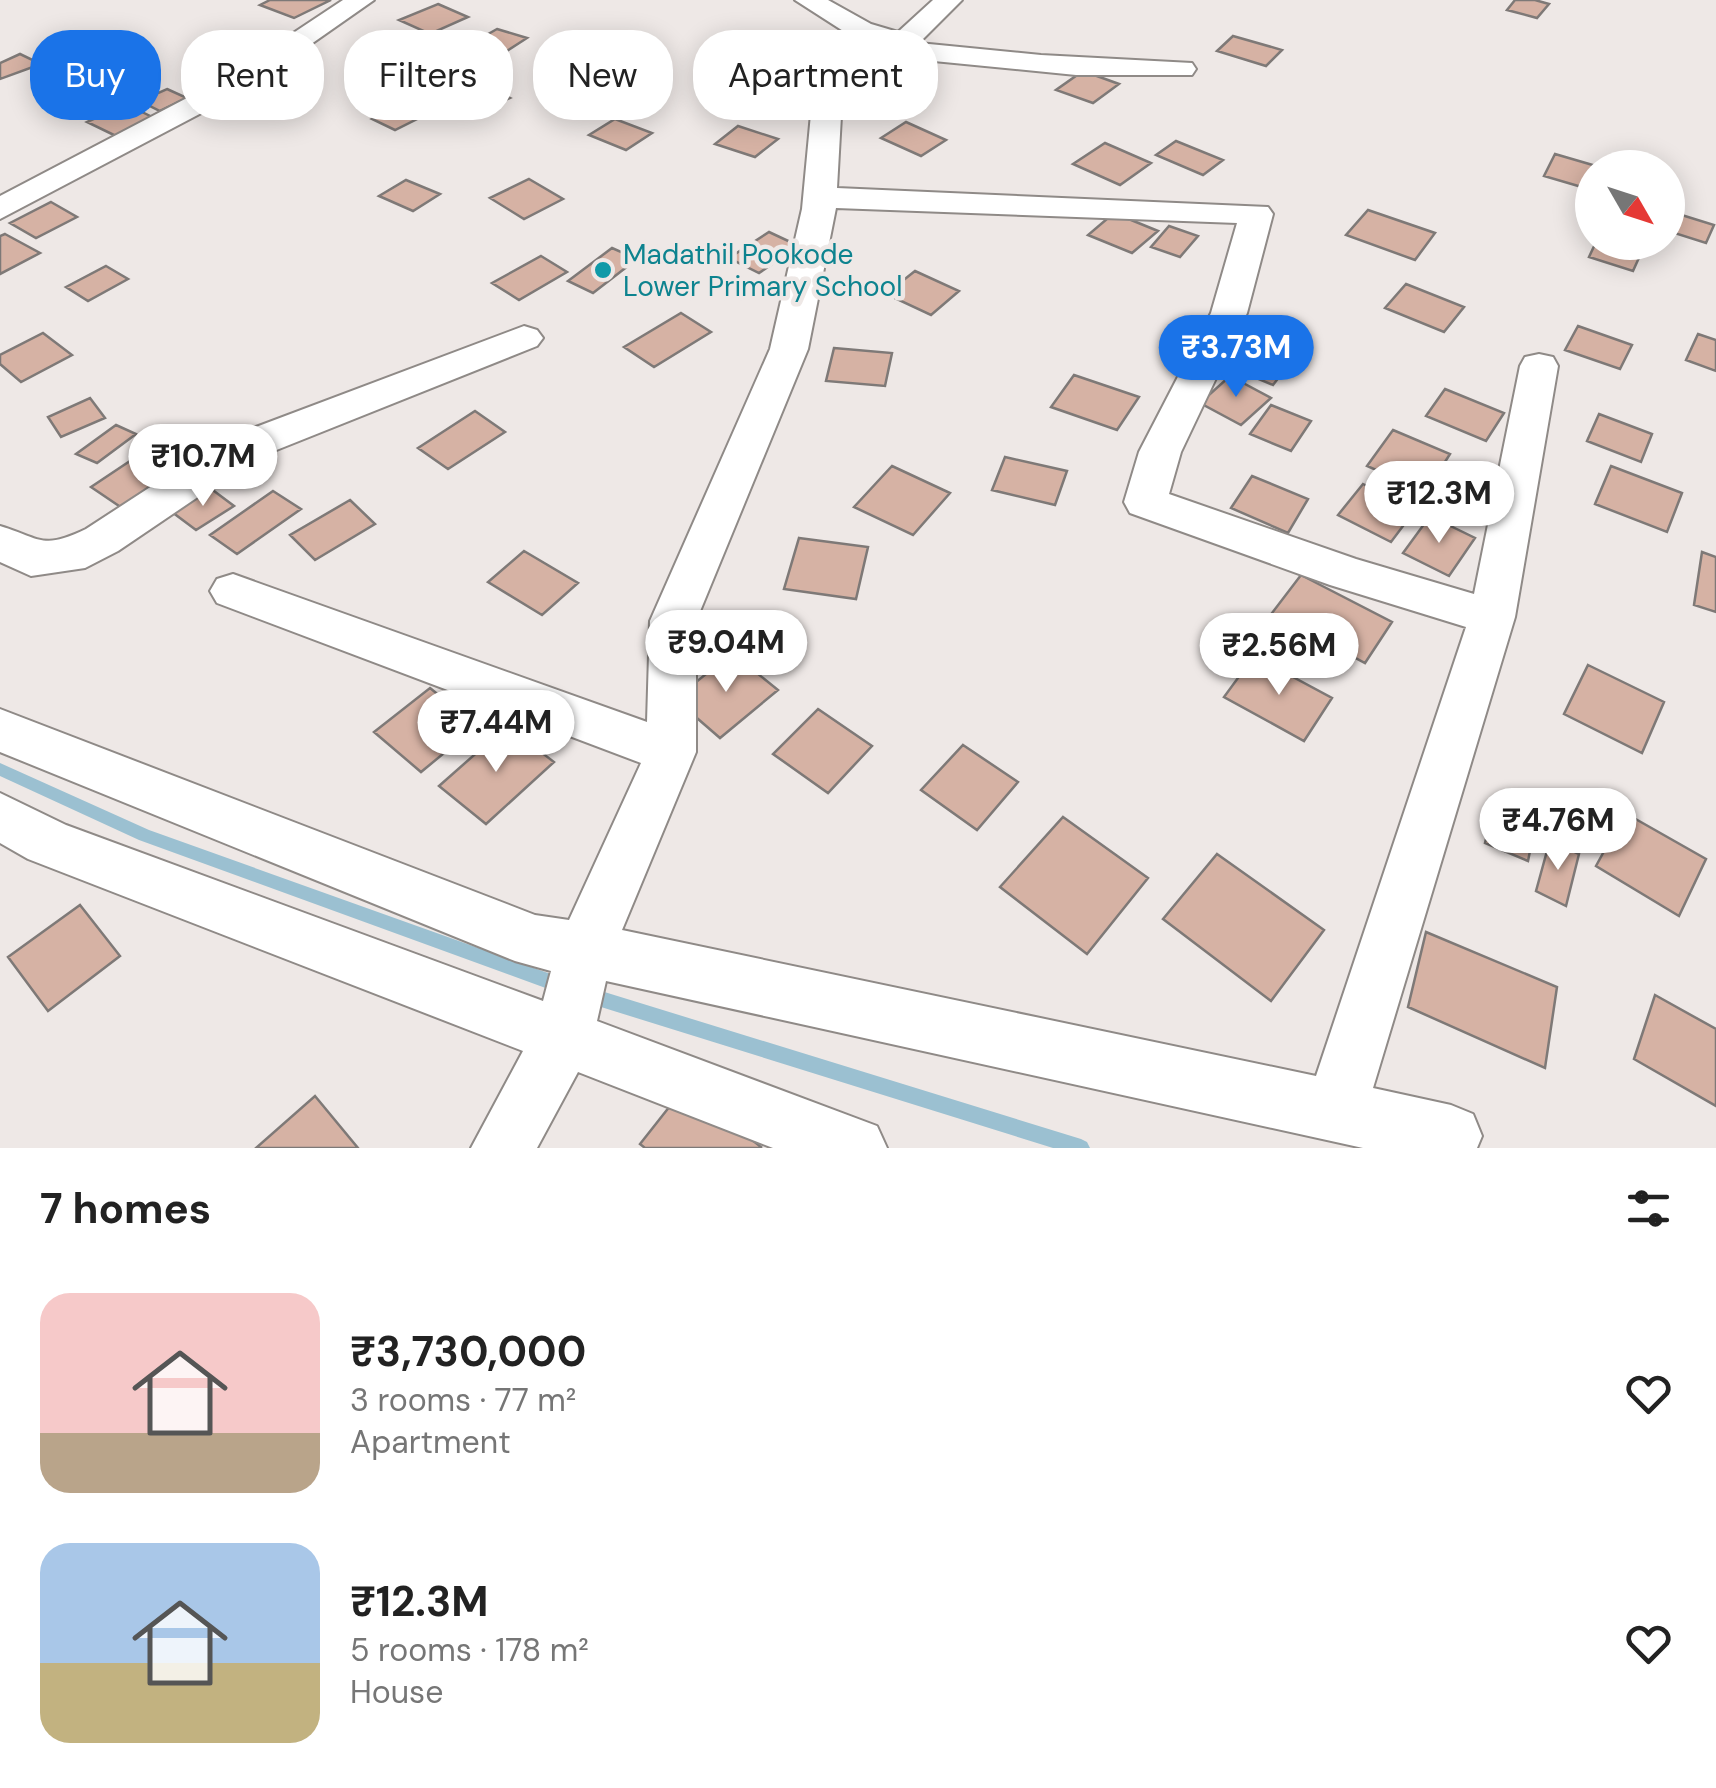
<!DOCTYPE html>
<meta charset="utf-8">
<style>
:root{--surface:#fff;--page:#f2f2f2;--text:#222;--muted:#767676;--accent:#1a73e8}
body{margin:0;font-family:"DM Sans",sans-serif;background:var(--page);color:var(--text);height:100vh;display:flex;flex-direction:column;font-size:38px;white-space:nowrap}
*{box-sizing:border-box;margin:0}
p{font-size:32px;color:var(--muted)}
.icon{flex:none;width:55px;height:55px;fill:none;stroke:currentColor;stroke-width:2;stroke-linecap:round;stroke-linejoin:round}
.map{position:relative;height:1148px;overflow:hidden}
.details{display:flex;flex-direction:column;background:var(--surface);flex:1}
.details>*{flex:none}
.guide{position:absolute;left:30px;top:30px;width:1000px;height:90px;display:flex;gap:20px}
.needle{width:65px;rotate:129deg}
.buttons{position:absolute;left:1575px;top:150px;display:grid;gap:20px}
.buttons a{display:grid;place-items:center;width:110px;height:110px;border-radius:50%;background:var(--surface);box-shadow:0 5px 25px #0003;font-size:50px}
.price{position:absolute;translate:-50% -85px;padding:0 22px;border-radius:35px;background:#fff;color:#222;font-size:32px;line-height:65px;filter:drop-shadow(0 2px 5px #0008)}
.price::after{content:'';position:absolute;left:50%;top:60px;width:30px;height:22px;margin-left:-15px;background:inherit;clip-path:polygon(0 0,100% 0,50% 100%)}
.price.current{background:var(--accent);color:#fff}
ul{padding:0;list-style:none}
li{display:flex;align-items:center;gap:30px;height:250px;padding:0 40px}
li span{display:grid;place-items:center;flex:none;width:280px;height:200px;border-radius:30px;color:#555}
li>.icon{margin-inline-start:auto}
span .icon{width:120px;height:120px;fill:#fffc;stroke-width:1}
li b{font-size:42px}
h2{display:flex;justify-content:space-between;align-items:center;height:120px;padding:0 40px;font-size:42px}
.tag{padding:0 35px;border-radius:40px;background:var(--surface);box-shadow:0 5px 25px #0003;font-size:35px;line-height:90px}
.tag.current{background:var(--accent);color:#fff}
.map>svg:first-child{display:block}
.lines{fill:none;stroke-linecap:round;stroke-linejoin:round}
.stream{fill:#9bc0d1;fill-rule:evenodd}
.building{fill:#d6b2a4;stroke:#7e7977;stroke-width:2.5}
.minor-casing{stroke:#8f8a87;stroke-width:4}
.minor{fill:#fff;fill-rule:evenodd}
.culture-dot{fill:#0f9aa8;stroke:#eee8e6;stroke-width:4}
.labels{text-anchor:middle;dominant-baseline:central;stroke-width:9;stroke-linejoin:round;paint-order:stroke}
.far-culture-label{font-size:28px;fill:#0d838f;stroke:#eee8e6;text-anchor:start}
</style>
<div class="map">
<svg width="1716" height="1148" viewBox="0 0 1716 1148">
<rect width="100%" height="100%" fill="#eee8e6"/>
<g class="lines">
<!-- stream -->
<path class="stream" d="M0,763L149,830L562,978L568,980L570,986L568,992L562,994L139,840L0,776Z
M585,986L1081,1139L1087,1142L1090,1148H1053L585,1002L579,1000L577,994L579,988Z"/>
</g>
<!-- building -->
<path class="building" d="M270,0H331L294,18L260,5Z
M1515,0H1535L1549,4L1537,18L1507,10Z
M438,4L468,17L430,34L399,20Z
M497,29L527,38L507,51L476,41Z
M389,34L417,48L382,63L354,49Z
M1233,36L1282,50L1266,66L1217,51Z
M229,40L255,54L219,69L193,54Z
M20,54L41,64L0,79V63Z
M1083,71L1119,84L1093,103L1056,90Z
M489,87L510,98L479,112L458,100Z
M167,89L187,98L160,111L140,101Z
M408,101L431,112L395,130L372,119Z
M126,104L154,118L116,136L87,122Z
M615,119L652,133L626,150L589,135Z
M906,122L946,140L921,156L881,138Z
M738,126L778,139L755,157L715,144Z
M1176,141L1223,160L1203,175L1156,155Z
M1105,143L1151,163L1120,185L1073,164Z
M1555,154L1603,168H1592V190L1544,176Z
M529,179L563,199L524,219L490,198Z
M406,180L440,194L413,211L379,196Z
M51,202L77,217L36,238L10,223Z
M1368,210L1435,233L1415,260L1346,235Z
M1672,212L1714,225L1706,243L1668,231Z
M1114,213L1158,231L1132,253L1088,235Z
M1169,226L1198,236L1180,257L1151,247Z
M769,232L799,246L759,273L729,258Z
M5,234L40,253L0,274V236Z
M1596,242H1616L1642,251L1633,271L1589,257Z
M612,248L637,259L593,293L568,281Z
M541,256L567,272L519,300L492,283Z
M106,266L128,279L88,301L66,287Z
M915,271L959,291L931,315L886,294Z
M1406,284L1464,307L1444,332L1385,308Z
M681,313L711,332L654,367L624,347Z
M1578,326L1632,345L1620,369L1565,350Z
M43,333L72,355L21,382L0,364V355Z
M1698,334L1716,340V371L1686,360Z
M1247,336L1296,355L1273,385L1223,364Z
M834,348L892,353L885,386L826,381Z
M1074,375L1139,397L1117,430L1051,407Z
M1230,376L1271,398L1241,425L1200,403Z
M1445,389L1504,413L1486,441L1426,416Z
M90,398L105,418L61,437L48,417Z
M1271,405L1311,421L1291,451L1250,434Z
M475,411L505,432L448,469L418,448Z
M1599,414L1652,434L1641,462L1587,441Z
M116,425L136,434L97,463L76,454Z
M1393,430L1450,454L1426,492L1367,466Z
M142,453L176,475L125,510L91,487Z
M1005,457L1067,471L1055,505L992,490Z
M892,466L950,493L913,535L854,507Z
M1611,466L1682,493L1667,532L1595,504Z
M1252,476L1308,499L1288,533L1231,508Z
M1363,484L1415,510L1391,542L1338,515Z
M210,488L234,506L196,530L172,512Z
M273,491L301,509L237,554L210,535Z
M350,500L375,524L315,560L290,535Z
M1430,516L1475,538L1449,576L1403,553Z
M799,538L868,547L856,599L784,589Z
M524,551L578,583L542,615L488,582Z
M1702,552L1716,557V612L1694,605Z
M1301,575L1392,622L1365,663L1272,613Z
M732,653L778,690L720,738L675,699Z
M1254,656L1332,698L1304,741L1224,697Z
M1588,665L1664,702L1642,753L1564,714Z
M430,688L477,726L421,772L374,732Z
M818,709L872,746L828,793L773,754Z
M507,726L554,762L486,824L439,786Z
M963,745L1018,782L977,830L921,790Z
M1495,800L1537,817L1528,861L1485,843Z
M1625,813L1706,859L1679,916L1596,866Z
M1063,817L1148,878L1087,954L1000,887Z
M1550,840L1579,854L1566,906L1536,891Z
M1217,854L1324,930L1271,1001L1163,919Z
M80,905L120,956L48,1011L8,957Z
M1426,932L1557,987L1545,1068L1408,1007Z
M1655,995L1716,1029V1106L1634,1059Z
M685,1087L761,1147L760,1148H645L640,1144Z
M315,1096L358,1148H256Z"/>
<g class="lines">
<!-- minor casing -->
<g class="minor-casing">
<path id="minor" d="M343,0H374L247,89L0,219V196L227,77Z
M795,0H828L871,24L898,32L933,0H962L919,43L1041,55L1192,63L1196,69L1192,75H1076L903,58L841,116L837,188L1268,207L1273,214L1247,313L1181,452L1169,494L1356,559L1474,594L1520,366L1525,357L1539,354L1553,357L1558,366L1515,617L1373,1088L1451,1105L1473,1114L1482,1136L1477,1148H1363L606,981L597,1021L877,1126L887,1148H773L578,1072L537,1148H471L523,1051L28,859L0,843V793L66,825L543,1001L551,971L515,961L0,752V709L535,915L569,920L641,763L217,603L210,591L217,579L233,574L647,722L650,621L770,349L802,209L811,114L883,45L851,36ZM836,208L1237,223L1211,313L1139,452L1124,502L1130,513L1330,585L1466,627L1316,1076L622,930L696,752V621L808,349Z
M524,326L537,330L543,338L537,346L254,459L118,551L85,568L31,576L0,562V526C42,539 42,550 86,529L224,439Z"/>
</g>
<!-- minor -->
<use href="#minor" class="minor"/>
</g>
<!-- markers -->
<circle class="culture-dot" cx="603" cy="270" r="10"/>
<g class="labels">
<!-- far-culture labels -->
<g class="far-culture-label">
<text x="623" y="254">Madathil Pookode<tspan x="623" dy="32">Lower Primary School</tspan></text>
</g>
</g>
</svg>
<div class="buttons">
<a><svg class="needle" viewBox="-14 -14 28 28"><path d="M0-13l5 13h-10z" fill="#e53935"/><path d="M0 13l5-13h-10z" fill="#767676"/></svg></a>
</div>
<b class="price current" style="left:1236px;top:400px">₹3.73M</b>
<b class="price" style="left:203px;top:509px">₹10.7M</b>
<b class="price" style="left:1439px;top:546px">₹12.3M</b>
<b class="price" style="left:726px;top:695px">₹9.04M</b>
<b class="price" style="left:1279px;top:698px">₹2.56M</b>
<b class="price" style="left:496px;top:775px">₹7.44M</b>
<b class="price" style="left:1558px;top:873px">₹4.76M</b>
<div class="guide">
<a class="tag current">Buy</a>
<a class="tag">Rent</a>
<a class="tag">Filters</a>
<a class="tag">New</a>
<a class="tag">Apartment</a>
</div>
</div>
<section class="details">
<h2>7 homes<svg class="icon" aria-label="filters" viewBox="0 0 24 24"><path d="M4 7h16M4 17h16"/><circle cx="9" cy="7" r="2"/><circle cx="15" cy="17" r="2"/></svg></h2>
<ul>
<li><span style="background:linear-gradient(#f6c9c9 70%,#b9a48a 0)"><svg class="icon" aria-label="home" viewBox="0 0 24 24"><path d="M3 11l9-7 9 7M6 9v11h12V9"/></svg></span><div><b>₹3,730,000</b><p>3 rooms · 77 m²</p><p>Apartment</p></div><svg class="icon" aria-label="heart" viewBox="0 0 24 24"><path d="M12 20l-8-8c-3-5 5-10 8-4 3-6 11-1 8 4z"/></svg></li>
<li><span style="background:linear-gradient(#a9c7e8 60%,#c2b280 0)"><svg class="icon" aria-label="home" viewBox="0 0 24 24"><path d="M3 11l9-7 9 7M6 9v11h12V9"/></svg></span><div><b>₹12.3M</b><p>5 rooms · 178 m²</p><p>House</p></div><svg class="icon" aria-label="heart" viewBox="0 0 24 24"><path d="M12 20l-8-8c-3-5 5-10 8-4 3-6 11-1 8 4z"/></svg></li>
</ul>
</section>
